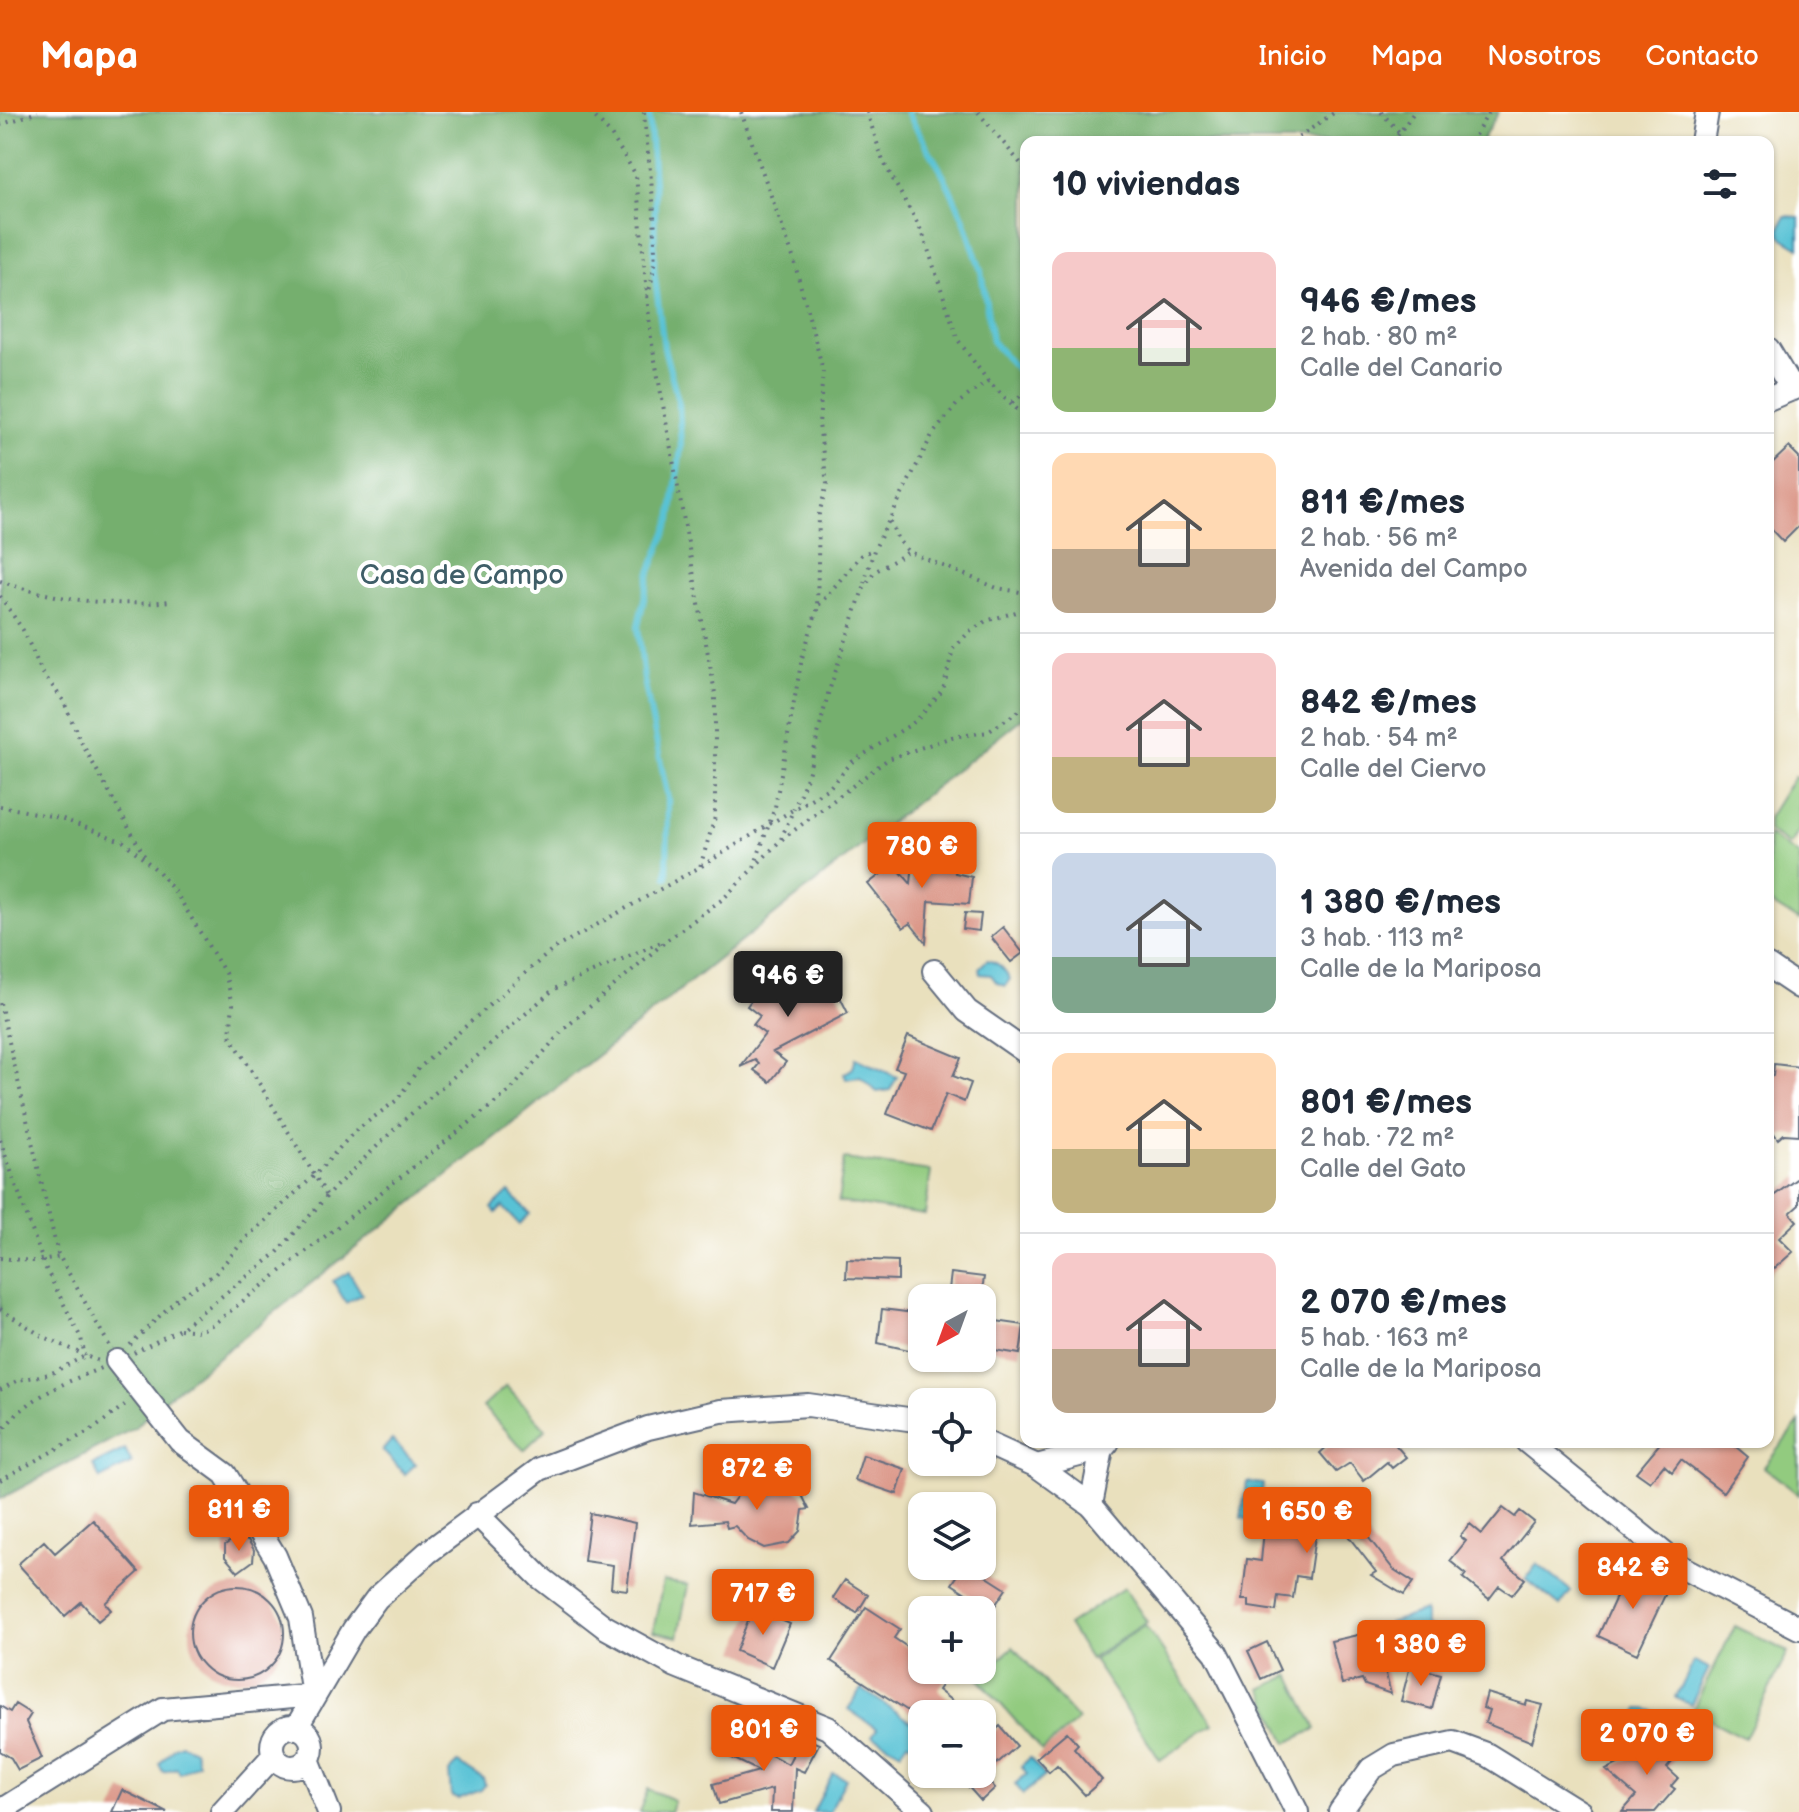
<!DOCTYPE html>
<html lang="es">
<meta charset="utf-8">
<style>
:root{--surface:#fff;--page:#f2f2f3;--text:#1f2937;--muted:#747a83;--line:#e0e1e3;--accent:#ea580c}
body{margin:0;font-family:"Balsamiq Sans",sans-serif;background:var(--page);color:var(--text);height:100vh;display:flex;flex-direction:column;font-size:30px;white-space:nowrap}
*{box-sizing:border-box;margin:0}
p{font-size:26px;color:var(--muted)}
.icon{flex:none;width:44px;height:44px;fill:none;stroke:currentColor;stroke-width:2;stroke-linecap:round;stroke-linejoin:round}
.map{position:relative;flex:1;overflow:hidden}
.side{position:absolute;left:1020px;top:24px;width:754px;height:1312px;display:flex;flex-direction:column;background:var(--surface);border-radius:16px;box-shadow:0 2px 6px #0004}
.side>*{flex:none}
.needle{width:52px;rotate:221deg}
.tools{position:absolute;left:908px;top:1172px;display:grid;gap:16px}
.tools a{display:grid;place-items:center;width:88px;height:88px;border-radius:16px;background:var(--surface);box-shadow:0 2px 6px #0004;font-size:40px}
.price{position:absolute;translate:-50% -68px;padding:0 18px;border-radius:8px;background:var(--accent);color:#fff;font-size:26px;line-height:52px;filter:drop-shadow(0 2px 4px #0008)}
.price::after{content:'';position:absolute;left:50%;top:48px;width:24px;height:18px;margin-left:-12px;background:inherit;clip-path:polygon(0 0,100% 0,50% 100%)}
.price.active{background:#222;color:#fff}
ul{padding:0;list-style:none}
li{display:flex;align-items:center;gap:24px;height:200px;padding:0 32px}
li+li{border-top:2px solid var(--line)}
li span{display:grid;place-items:center;flex:none;width:224px;height:160px;border-radius:16px;color:#555}
li>.icon{margin-inline-start:auto}
span .icon{width:96px;height:96px;fill:#fffc;stroke-width:1}
li b{font-size:34px}
h2{display:flex;justify-content:space-between;align-items:center;height:96px;padding:0 32px;font-size:34px}
header{display:flex;align-items:center;gap:48px;box-sizing:border-box;height:112px;padding:0 40px;background:var(--accent);color:#fff}
header strong{font-size:38px}
nav{display:flex;gap:44px;margin-inline-start:auto;font-size:28px}
.map>svg:first-child{display:block}
.green{fill:#92cb7f;stroke:#567d6e;stroke-width:2}
.forest{fill:#75af6e;stroke:#486f66;stroke-width:2}
.water{fill:#59c2d5;stroke:#3a789a;stroke-width:2}
.lines{fill:none;stroke-linecap:round;stroke-linejoin:round}
.stream{stroke:#59c2d5;stroke-width:6}
.building{fill:#db9889}
.street-casing{stroke:#636d7f;stroke-width:26}
.path{stroke:#636d7f;stroke-width:4;stroke-dasharray:2 6;stroke-linecap:butt}
.street{stroke:#fff;stroke-width:22}
.labels{text-anchor:middle;dominant-baseline:central;stroke-width:8;stroke-linejoin:round;paint-order:stroke}
.park-label{font-size:28px;fill:#3f5e68;stroke:#fff}
</style>
<header>
<strong>Mapa</strong>
<nav><a>Inicio</a><a>Mapa</a><a>Nosotros</a><a>Contacto</a></nav>
</header>
<div class="map">
<svg width="1799" height="1700" viewBox="0 0 1799 1700">
<rect width="100%" height="100%" fill="#fff"/>
<filter id="ink" filterUnits="userSpaceOnUse"><feTurbulence type="fractalNoise" baseFrequency=".0125" numOctaves="2"/><feDisplacementMap in="SourceGraphic" scale="16" xChannelSelector="R" yChannelSelector="G"/><feConvolveMatrix kernelMatrix="1 2 1 2 8 2 1 2 1" color-interpolation-filters="sRGB"/></filter>
<filter id="wash" filterUnits="userSpaceOnUse"><feTurbulence type="fractalNoise" baseFrequency=".006" numOctaves="4" result="noise"/><feDisplacementMap in="SourceGraphic" scale="32" xChannelSelector="R" yChannelSelector="G"/><feGaussianBlur stdDeviation="1.8" result="paint"/><feColorMatrix in="noise" values="0 0 0 0 0 0 0 0 0 0 0 0 0 0 0 0 0 1.4 0 .05"/><feComposite in="paint" operator="in"/></filter>
<g filter="url(#wash)">
<rect width="100%" height="100%" fill="#e9e0bd"/>
<!-- green -->
<path class="green" d="M1794,664L1799,667V719L1790,733L1768,719V706Z
M1768,723L1799,743V809L1768,790Z
M844,1047L931,1059L925,1103L838,1090Z
M506,1274L546,1317L524,1338L483,1295Z
M1799,1310V1383L1764,1355Z
M663,1469L688,1473L678,1525L653,1520Z
M1124,1476L1147,1510L1090,1547L1068,1513Z
M1145,1513L1213,1612L1160,1648L1093,1548Z
M1735,1514L1788,1540L1745,1626L1692,1599Z
M1013,1535L1078,1608L1042,1639L978,1566Z
M1290,1563L1316,1617L1287,1631L1261,1577Z
M648,1677L674,1688L670,1700H639Z"/>
<!-- forest -->
<path class="forest" d="M0,0H1499L1481,30H1026V603L154,1296L136,1315L0,1387Z"/>
<!-- water -->
<path class="water" d="M1785,104L1799,105V136L1781,125L1779,118Z
M987,848C999,851 1004,856 1010,867L1005,874L997,871L991,863L980,862L979,856Z
M856,946L897,965L890,978L877,980L860,965L846,967L844,962L853,956Z
M509,1080L530,1102L519,1112L503,1095L496,1101L492,1096Z
M349,1160L362,1182L346,1191L333,1169Z
M392,1328L416,1352L405,1362L382,1338Z
M733,1336L748,1360L741,1367L735,1359L726,1367L709,1351L717,1341L722,1344Z
M125,1337L132,1351L100,1367L93,1353Z
M1247,1370L1263,1372L1258,1409L1241,1406Z
M1537,1452L1571,1479L1560,1494L1526,1467Z
M1425,1499V1514L1437,1518L1434,1533L1392,1521L1389,1511Z
M1694,1549L1709,1556L1691,1593L1676,1586Z
M862,1577L918,1615L915,1619L922,1625L917,1634L908,1630L901,1640L872,1624L877,1617L848,1597Z
M1639,1597C1653,1596 1664,1603 1666,1617L1662,1623L1648,1619L1641,1606L1634,1612L1631,1609Z
M181,1632L194,1638L198,1651L180,1661L177,1656L163,1660L159,1652L174,1635Z
M1030,1646L1045,1664L1023,1682L1015,1672L1027,1662L1021,1654Z
M458,1651L483,1667L485,1673L481,1678L458,1687L451,1684L449,1660Z
M833,1661L846,1667L829,1700H813Z"/>
<g class="lines">
<!-- stream -->
<path class="stream" d="M649,0L655,84L654,158L664,236L679,292L681,335L671,408L650,460L638,514L644,568L668,687L667,765
M907,0L943,62L964,107L981,159L992,229L1026,268"/>
</g>
<g id="blocks">
<!-- building -->
<path class="building" d="M1789,335L1799,345V414L1783,430L1768,414V355Z
M934,735L949,736L947,748L956,749L955,761L972,765L969,792L929,789L926,831L910,811L903,816L868,772L894,752L911,772L913,748L932,750Z
M965,801L981,802L979,819L963,817Z
M1003,815L1023,841L1011,850L991,825Z
M775,857L809,883L834,873L848,901L773,940L786,950L770,970L754,958L759,952L755,948L740,955L765,922L753,913L760,904L747,894Z
M908,924L961,946L953,964L971,971L964,990L946,982L931,1019L887,1002L904,959L895,956Z
M1774,952L1799,955V1023L1784,1022L1778,1027L1768,1013V965L1773,964Z
M1799,1065V1093L1790,1101L1797,1109L1779,1126L1793,1140L1768,1162V1088Z
M847,1147L898,1149V1168L846,1166Z
M951,1161L984,1165L981,1186H948Z
M882,1197L922,1202V1241L878,1231Z
M982,1207L1024,1213L1020,1242L982,1236Z
M1332,1330H1393L1406,1345L1392,1356L1387,1350L1364,1369L1350,1351L1336,1360L1320,1341Z
M1661,1330H1730L1748,1345L1723,1380L1681,1348L1672,1360L1664,1353L1650,1370L1636,1360Z
M863,1343L905,1357L897,1382L855,1368Z
M774,1363L801,1381L809,1397L803,1398L800,1419L789,1431L764,1436L748,1428L735,1414L727,1416L725,1409L692,1412L694,1380L731,1392L748,1370Z
M1302,1384L1320,1386L1317,1405L1333,1403L1329,1397L1340,1389L1393,1457L1413,1470L1404,1483L1371,1463L1376,1460L1345,1420L1315,1424L1309,1466L1296,1464L1293,1486L1278,1484L1276,1499L1249,1495V1488H1242L1247,1447L1261,1449L1264,1418L1284,1420L1287,1401L1300,1403Z
M1503,1396L1515,1405L1520,1399L1534,1410L1503,1449L1525,1467L1512,1483L1499,1474L1489,1487L1463,1466L1466,1462L1450,1449L1466,1429L1460,1424L1470,1412L1482,1422Z
M590,1401L635,1411L627,1478L611,1476L613,1453L584,1449Z
M93,1408L139,1460L105,1491L111,1498L98,1509L81,1490L65,1504L18,1452L44,1429L55,1441Z
M235,1426L248,1428L254,1438L253,1449L238,1460L225,1445V1433Z
M1647,1445L1652,1450L1648,1471L1666,1481L1637,1542L1598,1524L1627,1461L1636,1466Z
M964,1454H970L1006,1477L992,1498L952,1472Z
M845,1468L868,1483L857,1501L833,1486Z
M190 1521a47 47 0 1 1 94 0a47 47 0 1 1-94 0Z
M866,1495L900,1517L894,1526L922,1545V1558H952L938,1578L952,1589L943,1602H922V1608L831,1549Z
M753,1496L790,1512L772,1555L736,1539Z
M1375,1519L1391,1582L1365,1573L1362,1567L1342,1572L1331,1529Z
M1267,1530L1280,1558L1261,1567L1248,1539Z
M1410,1554L1441,1562L1432,1597L1401,1589Z
M1487,1581L1526,1593L1527,1589L1543,1593L1532,1630L1485,1611L1489,1598L1483,1596Z
M15,1592L31,1602L26,1610L42,1646L18,1658L11,1646L0,1639V1594L10,1600Z
M1000,1614L1017,1634L984,1663L995,1676L981,1689L957,1662H982V1630Z
M727,1620L788,1652L802,1625L819,1632L804,1660L795,1656L793,1700H771L772,1677L719,1692L713,1672L759,1659L718,1639Z
M1067,1620L1078,1632L1074,1636L1102,1668L1085,1683L1057,1653L1049,1660L1036,1646Z
M1626,1631H1657L1677,1644L1667,1656L1678,1666L1671,1674L1675,1677L1655,1700H1622L1636,1684L1606,1658L1639,1641Z
M122,1678L167,1700H112Z"/>
</g>
</g>
<g filter="url(#ink)">
<use href="#blocks" fill-opacity="0" stroke="#636d7f" stroke-width="2"/>
<g class="lines">
<!-- street casing -->
<g class="street-casing">
<path id="street" d="M1702,30L1707,0
M1768,237L1792,277
M1768,287L1799,274
M1768,854L1799,875
M934,859L967,899L1026,940
M982,1329L1037,1354L1102,1337L1108,1330
M1527,1330L1681,1455L1799,1516
M1037,1354L1091,1393L1216,1541L1297,1700
M1091,1393L1102,1337
M477,1402L541,1466L605,1515L676,1554L828,1616L923,1700
M272 1635a20 20 0 1 1 40 0a20 20 0 1 1-40 0Z
M296,1616L354,1517L377,1486L427,1441L540,1357L648,1316L721,1299L808,1293L922,1309
M308,1647L329,1700
M0,1699L163,1597L313,1583L301,1506L275,1444L225,1362L180,1329L117,1249
M222,1700L274,1643
M1340,1700L1371,1657L1394,1643L1453,1630L1488,1643L1580,1700"/>
</g>
<!-- path -->
<path class="path" d="M590,0L610,21L636,63L651,226L715,581V705L700,755
M644,0C647,48 665,141 647,184
M741,0L793,145L823,258L819,312L827,372L819,402L817,498L802,546L775,695L754,755
M867,0L883,49L923,122L958,228L988,269L1026,306
M978,0L1026,58
M1381,0L1399,20
M0,13L38,0
M1292,30L1335,0
M1393,30L1414,0
M1471,30L1489,0
M1012,290L1026,280
M890,409L898,428L909,440
M0,469C50,487 116,496 169,489
M864,471L874,438L932,323L958,291L988,269
M0,484L23,518L42,560L63,588L80,628L146,747
M819,493L862,442L874,438
M0,694L60,706L124,730L159,760L178,784L225,861L233,892L230,923L327,1084
M781,727L808,663L828,582L863,477L874,460L909,440L997,476L1026,481
M0,891L58,1142L109,1233
M0,1028L45,1155L81,1226L85,1244
M0,1146L33,1149L60,1145
M0,1197L42,1224L85,1243
M180,1217L200,1219L215,1211L510,979L564,917L667,828L724,786L780,729L888,647L952,625L988,620L1026,594
M130,1233L179,1185L215,1162L247,1125L314,1064L354,1020L397,988L419,956L531,856L555,836L700,755L830,675L852,650L916,609L943,578L953,537L970,519L986,509L1026,497
M134,1241L180,1217L277,1141L335,1075L404,1008L554,877L661,830
M0,1278L19,1268L50,1262L85,1244L99,1249
M0,1322C25,1286 62,1272 101,1256
M0,1368L95,1316L127,1291"/>
<!-- street -->
<use href="#street" class="street"/>
</g>
</g>
<g class="labels">
<!-- park labels -->
<g class="park-label">
<text x="462" y="463">Casa de Campo</text>
</g>
</g>
</svg>
<div class="tools">
<a><svg class="needle" viewBox="-14 -14 28 28"><path d="M0-13l5 13h-10z" fill="#e53935"/><path d="M0 13l5-13h-10z" fill="#747a83"/></svg></a>
<a><svg class="icon" aria-label="locate" viewBox="0 0 24 24"><circle cx="12" cy="12" r="6"/><path d="M12 2v4M12 18v4M2 12h4M18 12h4"/></svg></a>
<a><svg class="icon" aria-label="layers" viewBox="0 0 24 24"><path d="M12 4l9 5-9 5-9-5zM3 14l9 5 9-5"/></svg></a>
<a>+</a>
<a>−</a>
</div>
<b class="price" style="left:922px;top:778px">780 €</b>
<b class="price active" style="left:788px;top:907px">946 €</b>
<b class="price" style="left:757px;top:1400px">872 €</b>
<b class="price" style="left:239px;top:1441px">811 €</b>
<b class="price" style="left:1307px;top:1443px">1 650 €</b>
<b class="price" style="left:1633px;top:1499px">842 €</b>
<b class="price" style="left:763px;top:1525px">717 €</b>
<b class="price" style="left:1421px;top:1576px">1 380 €</b>
<b class="price" style="left:764px;top:1661px">801 €</b>
<b class="price" style="left:1647px;top:1665px">2 070 €</b>
<section class="side">
<h2>10 viviendas<svg class="icon" aria-label="filters" viewBox="0 0 24 24"><path d="M4 7h16M4 17h16"/><circle cx="9" cy="7" r="2"/><circle cx="15" cy="17" r="2"/></svg></h2>
<ul>
<li><span style="background:linear-gradient(#f6c9c9 60%,#8fb573 0)"><svg class="icon" aria-label="home" viewBox="0 0 24 24"><path d="M3 11l9-7 9 7M6 9v11h12V9"/></svg></span><div><b>946 €/mes</b><p>2 hab. · 80 m²</p><p>Calle del Canario</p></div></li>
<li><span style="background:linear-gradient(#ffd9b3 60%,#b9a48a 0)"><svg class="icon" aria-label="home" viewBox="0 0 24 24"><path d="M3 11l9-7 9 7M6 9v11h12V9"/></svg></span><div><b>811 €/mes</b><p>2 hab. · 56 m²</p><p>Avenida del Campo</p></div></li>
<li><span style="background:linear-gradient(#f6c9c9 65%,#c2b280 0)"><svg class="icon" aria-label="home" viewBox="0 0 24 24"><path d="M3 11l9-7 9 7M6 9v11h12V9"/></svg></span><div><b>842 €/mes</b><p>2 hab. · 54 m²</p><p>Calle del Ciervo</p></div></li>
<li><span style="background:linear-gradient(#c9d6e8 65%,#7fa58c 0)"><svg class="icon" aria-label="home" viewBox="0 0 24 24"><path d="M3 11l9-7 9 7M6 9v11h12V9"/></svg></span><div><b>1 380 €/mes</b><p>3 hab. · 113 m²</p><p>Calle de la Mariposa</p></div></li>
<li><span style="background:linear-gradient(#ffd9b3 60%,#c2b280 0)"><svg class="icon" aria-label="home" viewBox="0 0 24 24"><path d="M3 11l9-7 9 7M6 9v11h12V9"/></svg></span><div><b>801 €/mes</b><p>2 hab. · 72 m²</p><p>Calle del Gato</p></div></li>
<li><span style="background:linear-gradient(#f6c9c9 60%,#b9a48a 0)"><svg class="icon" aria-label="home" viewBox="0 0 24 24"><path d="M3 11l9-7 9 7M6 9v11h12V9"/></svg></span><div><b>2 070 €/mes</b><p>5 hab. · 163 m²</p><p>Calle de la Mariposa</p></div></li>
</ul>
</section>
</div>
